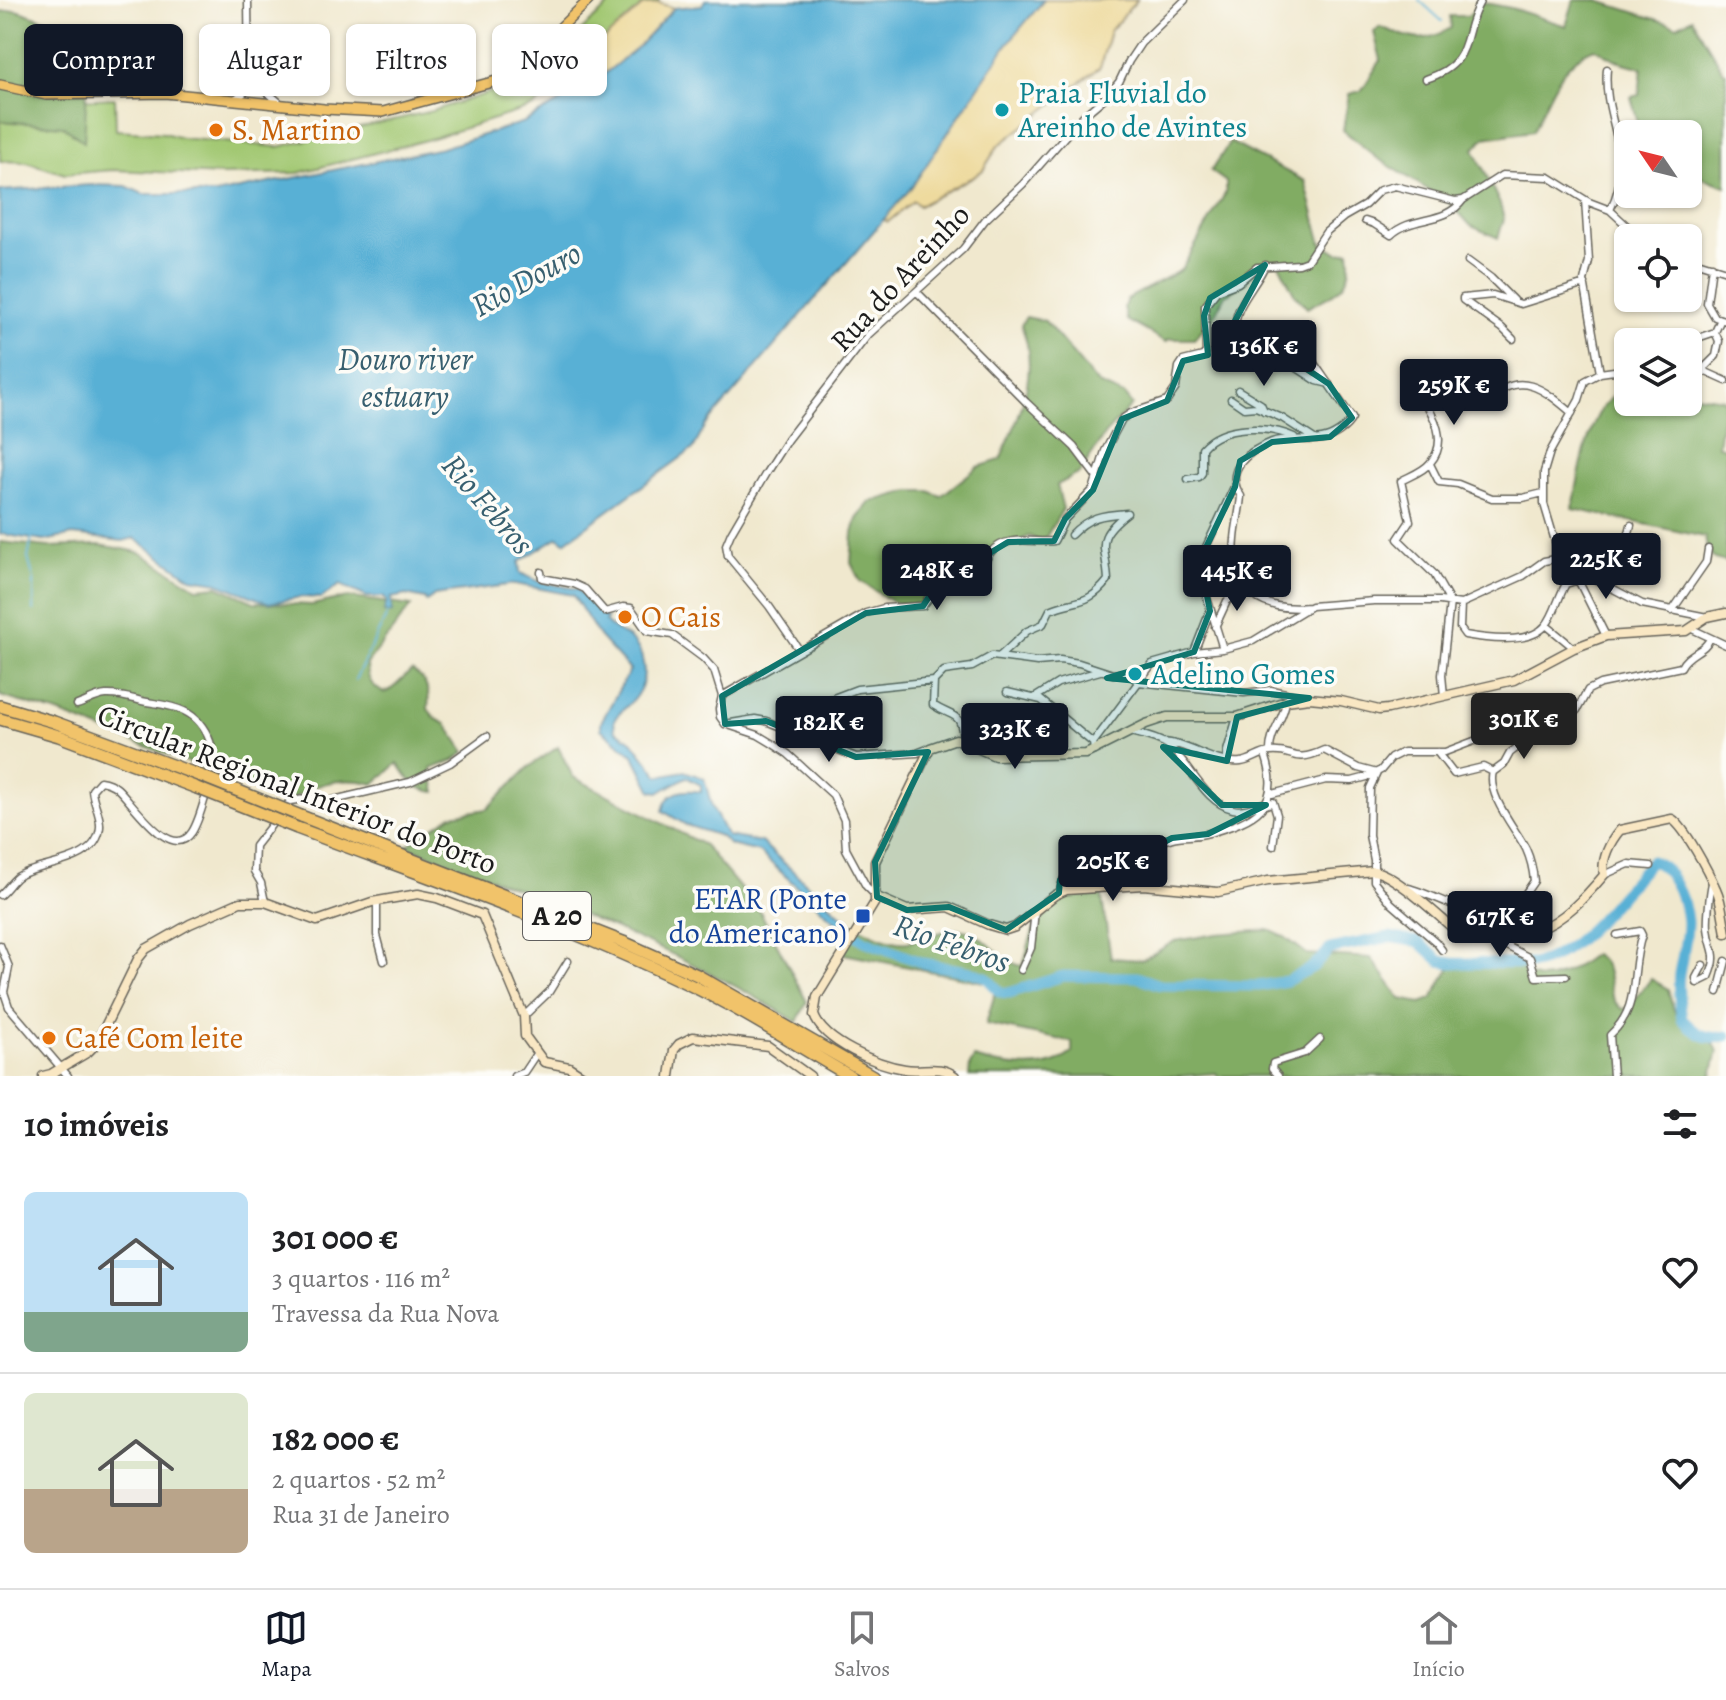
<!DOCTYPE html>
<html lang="pt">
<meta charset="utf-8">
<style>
:root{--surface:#fff;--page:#f6f6f6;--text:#202124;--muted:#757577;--line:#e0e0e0;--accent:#111827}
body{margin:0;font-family:Alegreya,serif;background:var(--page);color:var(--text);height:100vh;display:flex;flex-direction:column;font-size:30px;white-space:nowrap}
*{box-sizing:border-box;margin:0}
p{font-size:26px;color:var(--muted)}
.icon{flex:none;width:44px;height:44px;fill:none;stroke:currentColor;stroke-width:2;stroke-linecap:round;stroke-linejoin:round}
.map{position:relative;height:1076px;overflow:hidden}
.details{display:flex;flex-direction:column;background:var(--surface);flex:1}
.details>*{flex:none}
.hud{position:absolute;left:24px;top:24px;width:800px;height:72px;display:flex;gap:16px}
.needle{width:52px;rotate:305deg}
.buttons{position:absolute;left:1614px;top:120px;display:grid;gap:16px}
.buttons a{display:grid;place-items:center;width:88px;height:88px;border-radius:12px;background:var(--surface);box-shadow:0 2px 6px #0004;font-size:40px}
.price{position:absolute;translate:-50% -68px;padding:0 18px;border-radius:8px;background:var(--accent);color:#fff;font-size:26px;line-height:52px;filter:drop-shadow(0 2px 4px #0008)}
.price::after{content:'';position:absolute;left:50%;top:48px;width:24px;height:18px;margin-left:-12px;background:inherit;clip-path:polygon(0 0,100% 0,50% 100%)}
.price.current{background:#222;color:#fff}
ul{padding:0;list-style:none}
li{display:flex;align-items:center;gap:24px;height:200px;padding:0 24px}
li+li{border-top:2px solid var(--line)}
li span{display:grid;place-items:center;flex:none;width:224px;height:160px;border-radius:12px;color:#555}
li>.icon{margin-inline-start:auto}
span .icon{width:96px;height:96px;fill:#fffc;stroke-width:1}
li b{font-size:34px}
h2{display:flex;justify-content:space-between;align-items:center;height:96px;padding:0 24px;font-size:34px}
.pill{padding:0 28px;border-radius:12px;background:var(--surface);box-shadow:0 2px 6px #0004;font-size:28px;line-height:72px}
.pill.current{background:var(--accent);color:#fff}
.dock{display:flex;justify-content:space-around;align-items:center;height:112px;border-top:2px solid var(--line);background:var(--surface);font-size:22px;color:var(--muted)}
.dock a{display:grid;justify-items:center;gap:4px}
.dock .current{color:var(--accent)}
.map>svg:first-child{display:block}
.green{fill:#a2c872;stroke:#5f7247;stroke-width:2}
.forest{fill:#81ac64;stroke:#4e6440;stroke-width:2}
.sand{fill:#eeda9e;stroke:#857b5d;stroke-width:2}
.water{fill:#58b0d5;stroke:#3a6678;stroke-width:2}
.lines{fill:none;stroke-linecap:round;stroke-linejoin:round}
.stream{stroke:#58b0d5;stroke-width:2}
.river{stroke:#58b0d5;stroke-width:11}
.street-casing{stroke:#66635a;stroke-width:9}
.secondary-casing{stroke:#66635a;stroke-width:11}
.primary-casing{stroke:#66635a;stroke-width:12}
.highway-casing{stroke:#66635a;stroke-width:14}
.street{stroke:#fff;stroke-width:6}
.secondary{stroke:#f9e7c3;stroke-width:8}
.primary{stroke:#f1c36a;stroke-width:9}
.highway{stroke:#f1c36a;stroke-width:11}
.highway-bridge-casing{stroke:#66635a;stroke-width:14;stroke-linecap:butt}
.highway-bridge{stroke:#f1c36a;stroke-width:11}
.marked{fill:#0f766e;fill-opacity:0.2;stroke:#0f766e;stroke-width:6;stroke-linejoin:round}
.culture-dot{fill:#0f9aa8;stroke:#fdfcf7;stroke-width:3}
.food-dot{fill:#e8710a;stroke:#fdfcf7;stroke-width:3}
.transit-dot{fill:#1a4fb4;stroke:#fdfcf7;stroke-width:3}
.labels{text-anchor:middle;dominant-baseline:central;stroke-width:7;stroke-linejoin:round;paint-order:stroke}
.shield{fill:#fdfcf7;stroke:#605f5e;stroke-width:2}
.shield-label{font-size:28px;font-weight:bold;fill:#1c1c1c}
.culture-label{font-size:30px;fill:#0d838f;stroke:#fdfcf7;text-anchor:start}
.food-label{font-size:30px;fill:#c56008;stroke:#fdfcf7;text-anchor:start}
.street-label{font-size:30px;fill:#1c1c1c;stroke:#fdfcf7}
.transit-label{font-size:30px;fill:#164399;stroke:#fdfcf7;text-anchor:end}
.water-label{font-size:32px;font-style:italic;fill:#375f6f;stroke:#fdfcf7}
</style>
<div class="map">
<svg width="1726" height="1076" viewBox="0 0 1726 1076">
<rect width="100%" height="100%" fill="#fdfcf7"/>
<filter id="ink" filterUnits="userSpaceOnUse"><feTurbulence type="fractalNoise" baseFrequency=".0125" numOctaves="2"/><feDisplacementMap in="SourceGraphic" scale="16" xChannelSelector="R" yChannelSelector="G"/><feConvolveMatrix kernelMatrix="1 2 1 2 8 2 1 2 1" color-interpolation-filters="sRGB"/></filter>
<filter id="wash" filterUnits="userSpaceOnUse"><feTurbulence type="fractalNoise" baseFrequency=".006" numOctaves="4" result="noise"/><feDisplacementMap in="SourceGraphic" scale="32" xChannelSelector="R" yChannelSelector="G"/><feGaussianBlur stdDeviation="1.8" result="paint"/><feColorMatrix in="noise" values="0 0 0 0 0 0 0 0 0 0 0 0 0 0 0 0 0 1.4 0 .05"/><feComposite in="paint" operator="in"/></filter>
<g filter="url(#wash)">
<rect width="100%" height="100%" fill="#f0e8ce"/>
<!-- green -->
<path class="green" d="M615,0H659L658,3L642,6L591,52L596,64L533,107L426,140L298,173L223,175L113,170L65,174L27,162L0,161V104L115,98L116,130L164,133L181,138L278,147L432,111L507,87L537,71Z"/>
<!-- forest -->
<path class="forest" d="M1574,0H1596L1677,26L1692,18L1722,69L1726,73V186L1688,173V134H1647L1638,123L1631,97L1639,95L1642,68L1620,62L1595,48C1560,60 1548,100 1533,131L1484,138L1474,149L1500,204L1504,219L1498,238L1471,226L1451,204L1377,158L1343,130L1349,94L1361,91L1381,60L1374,32L1380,27C1411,38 1420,46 1451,28L1450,16H1468L1481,2L1511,8L1566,26Z
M16,10L52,22L59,38L81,34L108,47L87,85L84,142L63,126L0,121V12Z
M1230,142L1305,181L1322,244L1339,253L1349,251C1355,287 1335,293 1307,308L1295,295L1278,262L1259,263L1244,283L1225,296L1215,315L1194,339H1169L1166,342L1127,320L1124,307L1127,299L1181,270L1226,192V182L1211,171Z
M1026,317L1045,321L1098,384L1124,395L1132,405L1105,434L1080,473L1057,485L1063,509L1043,542L1029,536L1004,548L989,551L964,592L933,587L926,592L920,604L894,603L860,581L851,563L853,533L857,519L870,502L910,491H929L941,496L978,467L1000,460C1019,418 1041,370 1021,325Z
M1628,390V402H1688V394L1725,399L1718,446L1726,448V562L1714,559L1707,548L1705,537L1573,509C1578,480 1587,419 1610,399C1615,394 1622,392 1628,390Z
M0,542L49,547L99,545L129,550L141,553L197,588L217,586L254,602L312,605L347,597L411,606L367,664C367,679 371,686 384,693C397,688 401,678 412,671C427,680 430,691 428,709L436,719L446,724L465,752L455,760L431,769L436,792C414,790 409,780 398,763L374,784C344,776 315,783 290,801L55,712L0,696Z
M558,747L573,777L704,845L761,913L807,1002L797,1022C676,946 539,897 406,846L452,815L487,809L529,767Z
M1101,892L1111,958L1142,960L1175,941L1217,934L1269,930L1285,937L1307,954L1371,958L1401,999L1421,1003L1432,999L1453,962L1526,959L1523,972C1547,990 1575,968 1594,954C1618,968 1602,995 1622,1009L1628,1008L1651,979L1668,989C1674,1018 1683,1031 1712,1040L1718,1051L1712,1076H1218L1216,1073L1182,1076H969L970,1065L974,1058C1001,1066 1050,1075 1072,1052V1042L986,1024L995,993L994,984L839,953L854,925C870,932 888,944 907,942C926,940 947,925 967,931C990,938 999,962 1023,966C1039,907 1038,896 1101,892Z"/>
<!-- sand -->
<path class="sand" d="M1044,0H1137L1110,31L1100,67L998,146L983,170L976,175L919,206L913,201L888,222L883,219L911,188L1008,43Z
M658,3L674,8L638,47L602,76L590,52L642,6Z"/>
<!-- water -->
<path class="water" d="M705,0H1044L1008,43L911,188L706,425L693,449L565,542L558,537L519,562L520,573L540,582L577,589L607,619L605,621C614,632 620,631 629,638C645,650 649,679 636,696C630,705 620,711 614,720L615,730L632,741L659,776L684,771L704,778L712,807L727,836L761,842L850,923L865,941L839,925L759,852L730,845L720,836L686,825L663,811C666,791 684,789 701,792V785L686,777L660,792L652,791L634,756L601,729V722L630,670L599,636L573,595L515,584L434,595L427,602L425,599L406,595L391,598L392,613L384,612L387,601L383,597H367L340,585L321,598L301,597L269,603L212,581L191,578L134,538L123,541L73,535L44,541L0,534V191L90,185L126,186L143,194H215L442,148L524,122L564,100L602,76L638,47L674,8L702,5Z"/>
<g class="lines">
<!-- stream -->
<path class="stream" d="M1419,0L1442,21
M32,537L28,558L34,580V610
M355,680L388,613"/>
<!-- river -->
<path class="river" d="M854,934L865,941L923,963L971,972L986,977L1000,992L1009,993L1063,976L1137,977L1160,985L1259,986L1287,981L1313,967L1330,949L1389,937L1419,942L1440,961L1451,963L1533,964C1578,956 1621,893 1651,861C1663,864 1668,872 1674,882C1695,921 1686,934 1679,974C1677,989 1680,1005 1682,1019C1695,1033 1706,1041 1726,1036"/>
</g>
</g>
<g filter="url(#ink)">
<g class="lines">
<!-- street casing -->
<g class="street-casing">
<path id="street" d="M1607,69C1602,121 1638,155 1610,210
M252,70L259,85L280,103
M1426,79C1476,63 1460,35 1481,0
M236,98L244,93L249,85L248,0
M1585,200L1589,261L1584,281L1600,373
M1365,221L1374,224L1391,235C1412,215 1445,225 1463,200
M1688,259L1726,271
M1468,261L1491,278L1513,300
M1265,265C1258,283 1235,306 1236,323L1251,338L1317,381L1329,384
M1712,266L1707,303L1715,317L1726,321
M917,292L1026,402L1074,447L1098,479
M1291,330L1352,418C1347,428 1333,437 1322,439C1306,442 1288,436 1272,442C1248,451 1223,470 1241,496C1240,510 1236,525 1235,539C1230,591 1261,612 1309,607
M1715,332L1719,341L1716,356L1705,367L1706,372L1726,381
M1513,339L1502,328L1463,300V298L1493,295L1521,304L1585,284
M1686,342L1715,332L1721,319
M1439,382L1449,372L1488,402C1518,368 1544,389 1572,413
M1238,390L1261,404L1264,411
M1421,396C1434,415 1449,442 1430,463C1424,471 1410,476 1401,481L1410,521L1398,539L1434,574L1450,602L1442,675L1444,696
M1231,399L1244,408L1256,407L1282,418L1313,438
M1430,464L1439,482L1458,484L1492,498H1523L1543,493
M1188,479L1199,477L1202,473V448C1222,424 1269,426 1294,437
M1071,535C1089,516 1102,515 1127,513
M1560,558L1544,504V472L1550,452L1579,400L1585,381L1600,373L1628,369
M541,572L542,578L574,584L585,589L605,612L623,607L631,608L647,631L672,635L703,658L714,670L722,696
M1578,580L1606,636
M1611,588L1620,569L1631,525
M1461,604L1460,628L1465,635C1487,639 1530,645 1546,625C1555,614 1558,597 1566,584L1578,580L1583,573
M1672,611L1706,562L1708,549
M1546,625L1574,648
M1215,627L1227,601L1246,587
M1692,629L1726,645
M1223,649L1200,575V560L1235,485
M800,651L769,606L728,556L726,545L731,533L766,473L787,440L868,335L963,249L985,220L1023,184L1083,116L1108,95L1119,82L1129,61L1141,43L1185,0
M1194,652L1210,611
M1000,656L1027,631L1043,624L1050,610C1075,599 1087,607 1108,580C1106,544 1093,540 1127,513
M934,681L944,671L972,667L992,656L1037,662L1060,660L1079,663L1113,674L1127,672L1138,682
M934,681L933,705C954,719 961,710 963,740
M1138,682L1244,693L1271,690L1305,697
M1007,692L1041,700L1093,743
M722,696L866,613L884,608L923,606C939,582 951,579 979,576C984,569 985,559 991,552C1006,534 1034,543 1054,541L1065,519L1093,490L1105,451L1122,419L1131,413L1167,401L1176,388L1179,367L1183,361L1203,356L1206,352L1205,306L1217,291L1238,283L1257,267L1299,264L1307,261L1326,232L1344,217L1365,205L1380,190L1395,186L1455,201L1463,200L1502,175L1549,177L1589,202L1610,210L1640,238
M722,696L719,709L720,717L725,724L758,735L773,744L788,754L833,795L844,820L846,849L866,886L877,897
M1034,698L1058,683L1100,671
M77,705C87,702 95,696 106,695C118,694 130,698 142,701C157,704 171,705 184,711C209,723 219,756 211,781
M794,713L857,689L934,681
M725,724L755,719L766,721L856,757L917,753L930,748
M1130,732C1142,735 1155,737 1166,744C1189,760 1203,803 1233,809C1244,812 1258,805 1269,801
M1162,742C1189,743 1213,765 1241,762C1251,761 1260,753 1270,752C1295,749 1291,765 1324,750L1358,768L1377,773
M1094,751L1093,743L1152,664L1194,652L1223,649L1253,641L1311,606L1374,601H1440L1461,604L1523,576L1544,561L1560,558L1583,573L1642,604L1707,617
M1270,752C1269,733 1284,720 1286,701
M1437,752L1454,774L1483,767L1493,772
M1227,761V751L1237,717
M1493,772L1504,764L1510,753L1540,730
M1377,773L1370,788L1369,835L1374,860V881L1391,903L1436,942L1442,950
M1272,794L1326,780L1352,781L1367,777L1381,770L1391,758L1403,752H1445L1474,741L1560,726L1577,710L1588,690L1600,684L1681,667C1688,652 1705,652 1710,638
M1266,805L1273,802L1277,815L1273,846
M1604,875L1629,864L1651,866
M1408,888C1435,894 1485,927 1510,910C1519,904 1528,890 1534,881C1533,870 1531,860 1526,849C1516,829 1486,795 1493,772
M1059,893L1063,880C1080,873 1099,872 1117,866C1137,859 1151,843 1172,838C1184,835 1197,837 1209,833C1256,820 1283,807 1265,754
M0,895C6,890 11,882 17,877C39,862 97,865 100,827C101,815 93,803 92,790L100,781C107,782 112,784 117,788C132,801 171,864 192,832C199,821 203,804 207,791
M377,901V935L384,961
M265,902L261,883L254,871L255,846L290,801L312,798L325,802L410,782L450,763L487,736
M1489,937L1530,958L1536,977L1566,976
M0,945L9,967L4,992L9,1007L68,1076
M1703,965L1696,978L1697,983L1709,977C1720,952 1710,951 1708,928C1707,918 1710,892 1712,883
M1021,970L1031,948L1035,911
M1718,992L1726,961
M524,1016L549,992L568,961
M514,1076L524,1072L536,1054
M1278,1076L1272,1069L1273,1063L1305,1053L1320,1039
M1613,1076L1610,1035C1642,1006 1629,973 1642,935L1640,931L1617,935"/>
</g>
<!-- secondary casing -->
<g class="secondary-casing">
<path id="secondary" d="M877,897L907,910L949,907L989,925L1006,930L1015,927L1055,895L1066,890L1143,885L1218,892L1268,881L1374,871C1397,875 1442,920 1462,936C1486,935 1514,938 1537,930C1563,922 1587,895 1604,875C1601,859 1610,842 1620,830L1672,819C1685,827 1709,873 1716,889C1722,901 1723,919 1726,933
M43,1076L51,1074L88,1052L97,1043L138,959L146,949L190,924L240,902H265L317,921L372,902L418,894L437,898L482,915L524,1016L525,1036L544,1062L569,1067L583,1076
M670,1076L674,1050L679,1044L693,1037L768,1046L810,1076
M955,1076C941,1064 922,1072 905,1069C878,1065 823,1042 814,1015L817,997L875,902V862L930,748L956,739L995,756L1086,754L1146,724L1167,717H1237L1286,701L1309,698L1341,701L1379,710L1388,709L1514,680L1574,648L1606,636L1686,631L1707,617L1726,613"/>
</g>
<!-- primary casing -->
<g class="primary-casing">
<path id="primary" d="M0,85L46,95L165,93L324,109L383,112L496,81L533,54L589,0"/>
</g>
<!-- highway casing -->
<g class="highway-casing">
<path id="highway" d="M0,706L54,722L201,776
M0,719L59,736L197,788
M301,816L623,942L697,975L873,1076
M297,828C427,877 561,923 686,983C743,1010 796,1045 850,1076"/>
</g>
<!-- street -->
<use href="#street" class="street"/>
<!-- secondary -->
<use href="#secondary" class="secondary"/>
<!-- primary -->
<use href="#primary" class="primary"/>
<!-- highway -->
<use href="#highway" class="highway"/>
<!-- highway-bridge casing -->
<g class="highway-bridge-casing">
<path id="highway-bridge" d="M201,776L301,816
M197,788L297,828"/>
</g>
<!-- highway-bridge -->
<use href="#highway-bridge" class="highway-bridge"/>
</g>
</g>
<!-- marked area -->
<path class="marked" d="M1265,265L1235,321L1329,384L1352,418L1330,437L1272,442L1240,461L1235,487L1200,560L1210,611L1194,652L1107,678L1309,698L1237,717L1227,761L1163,747L1222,805H1266L1208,834L1172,838L1118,866L1060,880L1059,893L1006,930L949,907L907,910L877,897L875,862L928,752L856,757L766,721L725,724L722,696L866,613L923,606L934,589L981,575L990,553L1008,542L1054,541L1065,519L1093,490L1122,419L1167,401L1183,361L1208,355L1204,316L1210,298Z"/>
<!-- markers -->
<g class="culture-dot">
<circle cx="1002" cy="110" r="8"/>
<circle cx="1135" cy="674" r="8"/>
</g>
<g class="food-dot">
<circle cx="216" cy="130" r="8"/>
<circle cx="625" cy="617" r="8"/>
<circle cx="49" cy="1038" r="8"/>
</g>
<rect class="transit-dot" x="855" y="908" width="16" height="16" rx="4"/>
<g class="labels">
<!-- shield labels -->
<rect class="shield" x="523" y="892" width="68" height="48" rx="6"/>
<g class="shield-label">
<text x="557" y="916">A 20</text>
</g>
<!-- culture labels -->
<g class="culture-label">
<text x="1018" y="93">Praia Fluvial do<tspan x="1018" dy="34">Areinho de Avintes</tspan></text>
<text x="1151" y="674">Adelino Gomes</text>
</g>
<!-- food labels -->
<g class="food-label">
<text x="232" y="130">S. Martino</text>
<text x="641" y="617">O Cais</text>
<text x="65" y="1038">Café Com leite</text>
</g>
<!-- street labels -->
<g class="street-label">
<text transform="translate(900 278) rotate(-47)">Rua do Areinho</text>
<text transform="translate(297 789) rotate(21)">Circular Regional Interior do Porto</text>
</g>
<!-- transit labels -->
<g class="transit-label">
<text x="847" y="899">ETAR (Ponte<tspan x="847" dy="34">do Americano)</tspan></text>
</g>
<!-- water labels -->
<g class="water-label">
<text transform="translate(526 279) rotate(-29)">Rio Douro</text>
<text x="405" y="359">Douro river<tspan x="405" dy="37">estuary</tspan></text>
<text transform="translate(488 504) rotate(49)">Rio Febros</text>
<text transform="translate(952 943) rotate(19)">Rio Febros</text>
</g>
</g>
</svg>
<div class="buttons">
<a><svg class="needle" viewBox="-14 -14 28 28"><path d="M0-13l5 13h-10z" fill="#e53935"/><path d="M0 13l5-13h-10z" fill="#757577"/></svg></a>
<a><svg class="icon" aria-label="locate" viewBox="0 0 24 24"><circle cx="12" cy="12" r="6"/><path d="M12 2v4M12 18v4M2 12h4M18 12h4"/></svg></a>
<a><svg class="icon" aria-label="layers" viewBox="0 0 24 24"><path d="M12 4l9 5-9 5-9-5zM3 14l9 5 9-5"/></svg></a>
</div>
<b class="price" style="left:1264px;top:388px">136K €</b>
<b class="price" style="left:1454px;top:427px">259K €</b>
<b class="price" style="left:1606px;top:601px">225K €</b>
<b class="price" style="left:937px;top:612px">248K €</b>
<b class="price" style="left:1237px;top:613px">445K €</b>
<b class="price current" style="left:1524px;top:761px">301K €</b>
<b class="price" style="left:829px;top:764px">182K €</b>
<b class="price" style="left:1015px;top:771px">323K €</b>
<b class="price" style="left:1113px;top:903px">205K €</b>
<b class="price" style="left:1500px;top:959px">617K €</b>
<div class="hud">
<a class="pill current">Comprar</a>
<a class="pill">Alugar</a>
<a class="pill">Filtros</a>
<a class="pill">Novo</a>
</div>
</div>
<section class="details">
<h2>10 imóveis<svg class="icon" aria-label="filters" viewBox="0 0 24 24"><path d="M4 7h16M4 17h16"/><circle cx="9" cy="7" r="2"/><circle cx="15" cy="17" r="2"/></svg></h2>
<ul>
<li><span style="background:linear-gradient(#bfe0f5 75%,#7fa58c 0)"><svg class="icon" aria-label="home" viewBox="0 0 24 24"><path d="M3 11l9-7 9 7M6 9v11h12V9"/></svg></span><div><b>301 000 €</b><p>3 quartos · 116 m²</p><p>Travessa da Rua Nova</p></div><svg class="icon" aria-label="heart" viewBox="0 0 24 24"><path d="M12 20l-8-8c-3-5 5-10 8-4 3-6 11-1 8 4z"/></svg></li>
<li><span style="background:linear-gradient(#dfe7d0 60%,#b9a48a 0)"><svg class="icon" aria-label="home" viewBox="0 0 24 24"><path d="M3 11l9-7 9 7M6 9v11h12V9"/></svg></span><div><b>182 000 €</b><p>2 quartos · 52 m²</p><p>Rua 31 de Janeiro</p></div><svg class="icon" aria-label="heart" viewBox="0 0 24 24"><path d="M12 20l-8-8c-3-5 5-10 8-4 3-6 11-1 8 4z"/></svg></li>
</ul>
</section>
<nav class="dock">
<a class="current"><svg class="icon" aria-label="map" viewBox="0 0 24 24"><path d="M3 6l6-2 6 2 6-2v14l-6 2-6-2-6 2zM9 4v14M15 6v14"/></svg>Mapa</a>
<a><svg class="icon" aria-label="saved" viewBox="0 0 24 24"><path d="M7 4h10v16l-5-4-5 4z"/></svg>Salvos</a>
<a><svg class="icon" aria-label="home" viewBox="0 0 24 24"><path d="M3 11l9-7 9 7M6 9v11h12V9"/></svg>Início</a>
</nav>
